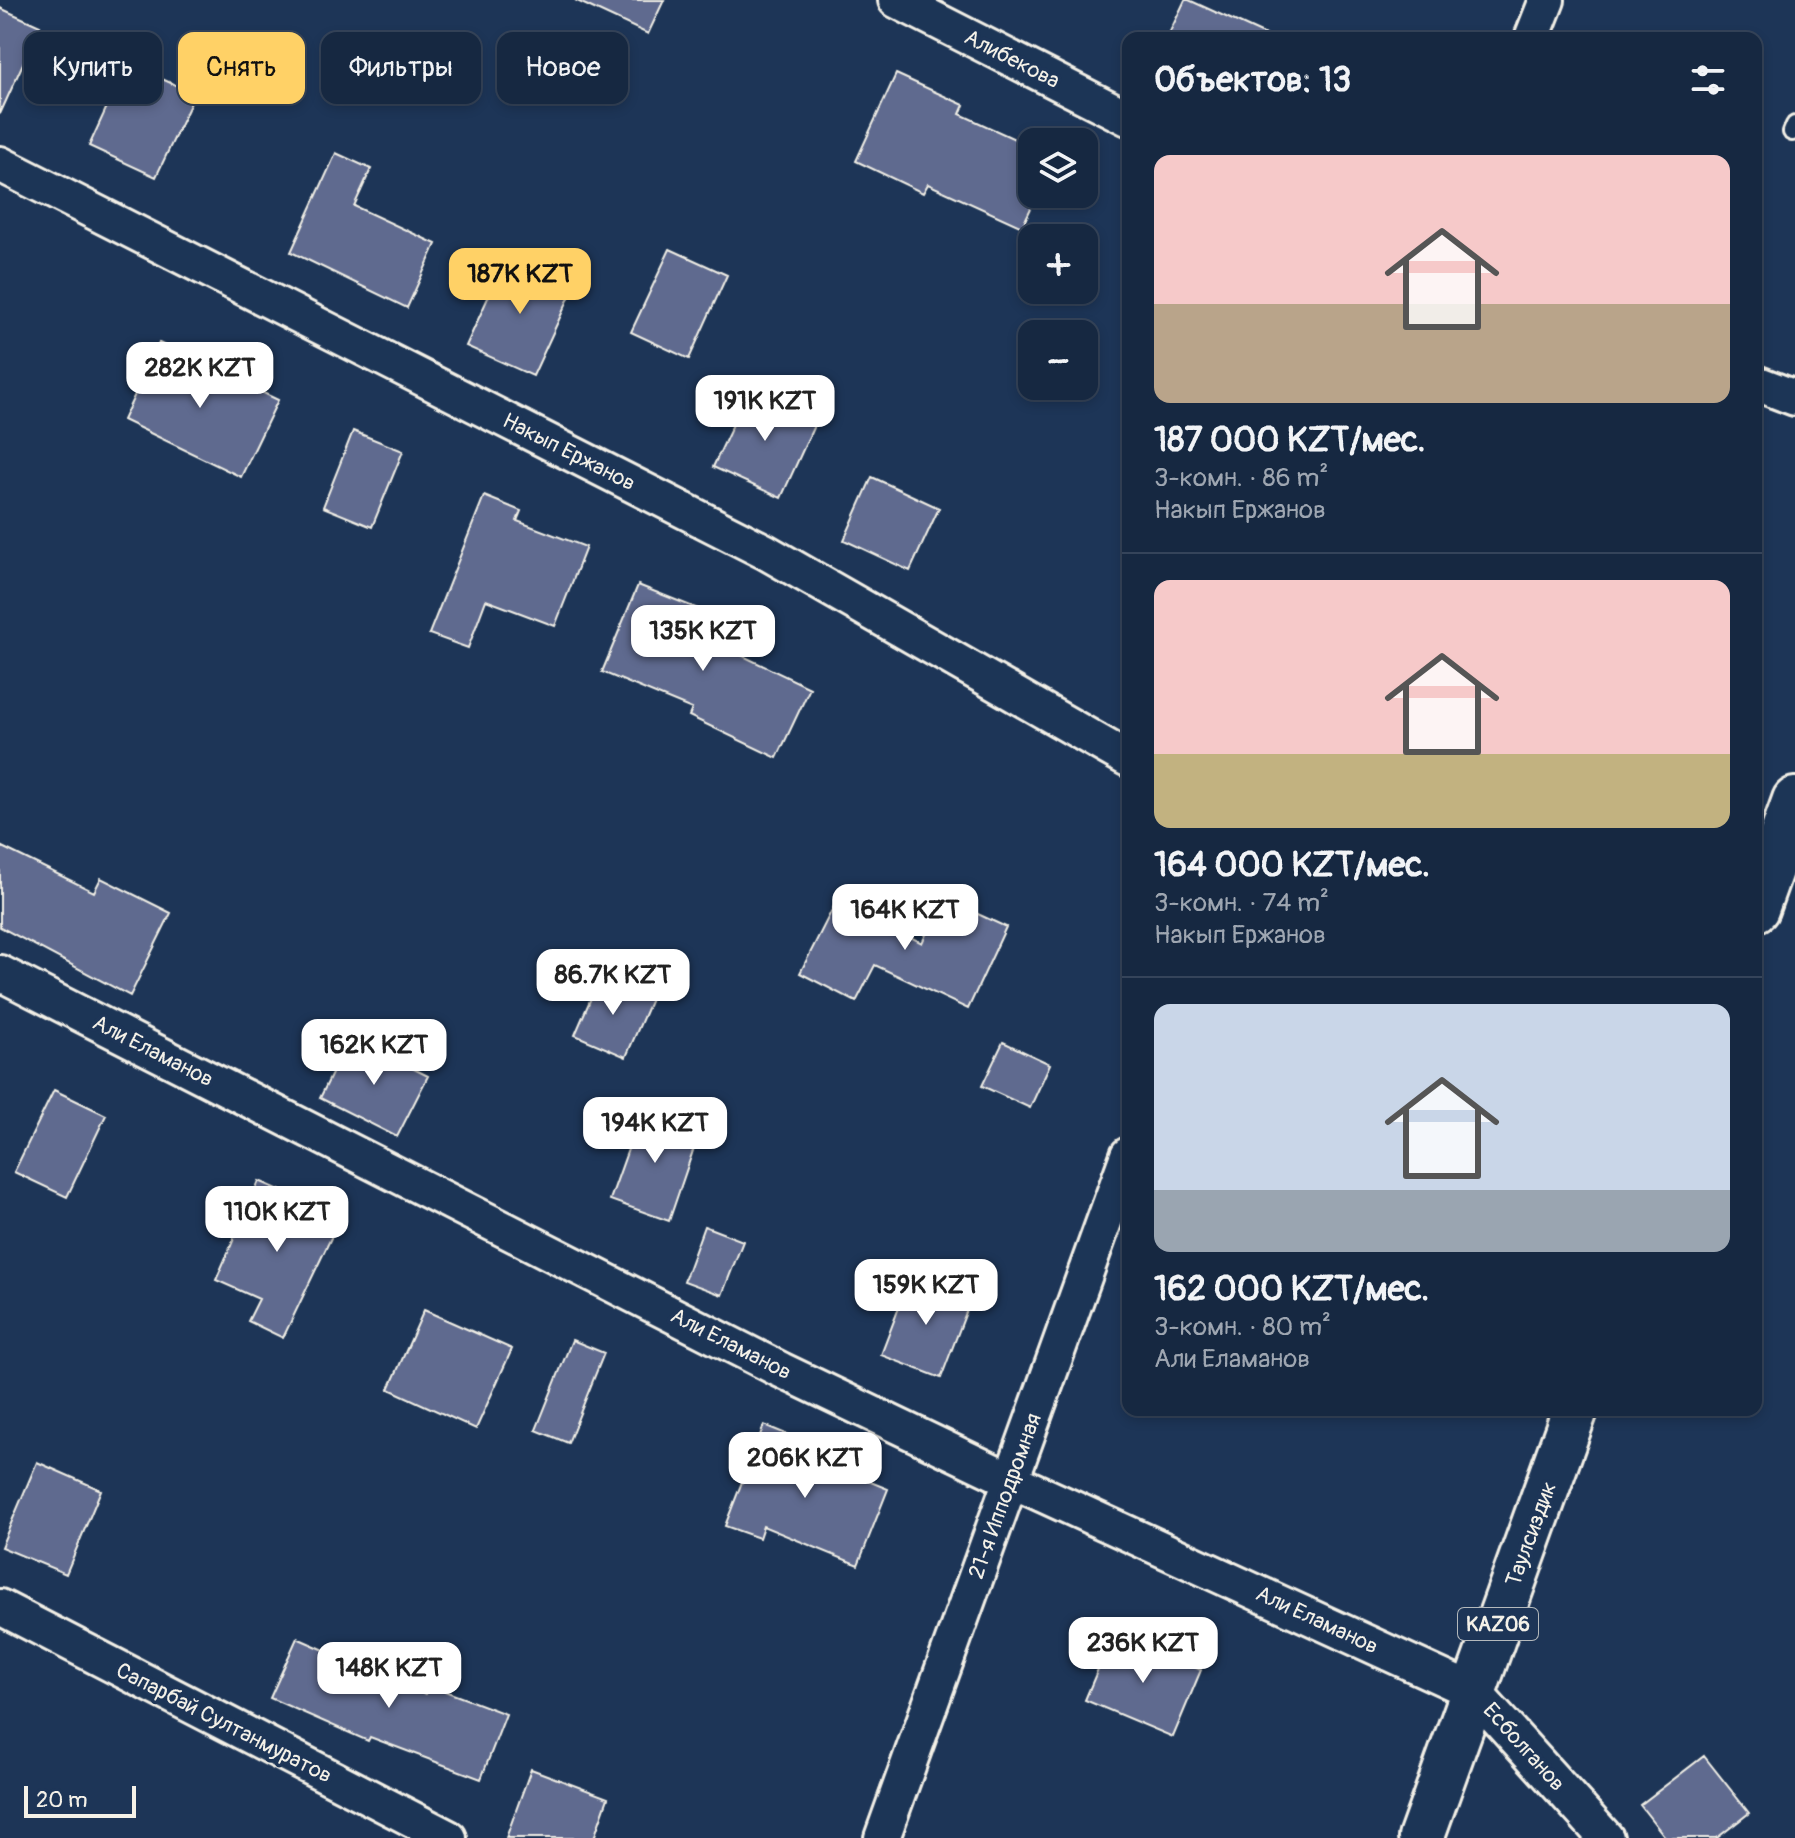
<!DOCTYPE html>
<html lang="ru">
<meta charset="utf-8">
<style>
:root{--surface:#162841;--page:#1f3048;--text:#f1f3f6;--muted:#9ea6b1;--line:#35445a;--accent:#ffd166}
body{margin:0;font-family:Pangolin,sans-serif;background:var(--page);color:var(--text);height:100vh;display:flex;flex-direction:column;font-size:30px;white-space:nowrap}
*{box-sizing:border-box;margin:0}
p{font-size:26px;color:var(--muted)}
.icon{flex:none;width:44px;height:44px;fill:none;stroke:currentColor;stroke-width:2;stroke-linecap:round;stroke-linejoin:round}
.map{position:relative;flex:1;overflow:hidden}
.sheet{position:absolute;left:1122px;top:32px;width:640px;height:1384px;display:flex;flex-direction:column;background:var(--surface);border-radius:16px;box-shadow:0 4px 12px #0003,0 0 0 2px var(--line)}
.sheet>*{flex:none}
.hud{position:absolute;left:24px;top:32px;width:760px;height:72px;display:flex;gap:16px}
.buttons{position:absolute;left:1018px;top:128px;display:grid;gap:16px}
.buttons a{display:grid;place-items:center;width:80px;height:80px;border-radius:16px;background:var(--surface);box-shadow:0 4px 12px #0003,0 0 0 2px var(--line);font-size:40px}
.scale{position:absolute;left:24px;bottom:20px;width:112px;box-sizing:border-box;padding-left:8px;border:4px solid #f4f1e8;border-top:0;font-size:22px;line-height:28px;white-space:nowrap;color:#f4f1e8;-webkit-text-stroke:6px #1d3557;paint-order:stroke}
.price{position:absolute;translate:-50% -68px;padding:0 18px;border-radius:16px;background:#fff;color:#222;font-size:26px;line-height:52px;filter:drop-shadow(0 2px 4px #0008)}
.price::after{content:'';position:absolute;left:50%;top:48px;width:24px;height:18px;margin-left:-12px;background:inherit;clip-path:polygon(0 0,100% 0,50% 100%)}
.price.selected{background:var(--accent);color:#111}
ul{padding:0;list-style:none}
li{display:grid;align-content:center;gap:16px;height:424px;padding:0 32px}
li+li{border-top:2px solid var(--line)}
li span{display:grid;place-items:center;height:248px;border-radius:16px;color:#555}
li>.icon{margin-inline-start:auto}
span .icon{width:144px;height:144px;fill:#fffc;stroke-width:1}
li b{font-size:34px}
h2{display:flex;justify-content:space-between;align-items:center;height:96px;padding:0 32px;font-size:34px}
.chip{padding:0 28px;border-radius:16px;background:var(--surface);box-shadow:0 4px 12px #0003,0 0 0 2px var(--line);font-size:28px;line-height:72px}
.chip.selected{background:var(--accent);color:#111}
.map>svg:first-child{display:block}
.building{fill:#5e6b8f;stroke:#f4f1e8;stroke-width:2}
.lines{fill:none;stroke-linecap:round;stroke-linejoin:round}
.lane-casing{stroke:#f4f1e8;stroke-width:22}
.street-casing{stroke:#f4f1e8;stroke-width:40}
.primary-casing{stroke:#f4f1e8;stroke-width:50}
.lane{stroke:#1d3557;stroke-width:16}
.street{stroke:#1d3557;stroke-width:34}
.primary{stroke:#1d3557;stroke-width:44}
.labels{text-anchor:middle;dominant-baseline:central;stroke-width:7;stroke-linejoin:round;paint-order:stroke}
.shield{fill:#1d3557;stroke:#b4b9bc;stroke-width:2}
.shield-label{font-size:20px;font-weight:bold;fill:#f4f1e8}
.street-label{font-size:22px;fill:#f4f1e8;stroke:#1d3557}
</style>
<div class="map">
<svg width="1795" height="1838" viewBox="0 0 1795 1838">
<rect width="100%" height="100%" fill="#1d3557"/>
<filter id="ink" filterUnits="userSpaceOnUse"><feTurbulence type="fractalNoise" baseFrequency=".0125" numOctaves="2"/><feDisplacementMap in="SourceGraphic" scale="16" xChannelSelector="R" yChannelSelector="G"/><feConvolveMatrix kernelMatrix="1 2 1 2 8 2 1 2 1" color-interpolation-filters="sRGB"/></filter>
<g filter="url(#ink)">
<!-- building -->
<path class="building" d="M575,0H664L648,34Z
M1185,0H1189L1272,38H1167Z
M0,8L40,26L0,114Z
M127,63L195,94L156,177L89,146Z
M896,74L964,105L960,114L1032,147V206L1022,227L928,184L923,193L856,161Z
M336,153L371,169L354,206L436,244L407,308L291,252Z
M670,249L727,275L689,359L631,332Z
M507,256L574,287L533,376L466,346Z
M159,343L278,400L241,477L123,420Z
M750,388L817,419L781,498L713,467Z
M353,431L403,451L372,527L323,507Z
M872,477L939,508L910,571L844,540Z
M484,496L521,511L517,521L586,547L555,626L486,600L468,648L429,634Z
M638,585L706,612L697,634L810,688L777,758L689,716L692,709L602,672Z
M0,846L94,892L101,878L171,913L130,996L0,927Z
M943,898L1006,927L968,1009L875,965L856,1002L800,973L837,900L922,943Z
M600,977L651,999L626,1057L575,1035Z
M350,1037L428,1076L397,1137L320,1098Z
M1003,1042L1050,1064L1030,1108L982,1086Z
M54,1090L106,1115L67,1197L14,1172Z
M642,1110L700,1130L669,1221L610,1200Z
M259,1181L341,1217L283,1338L248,1321L259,1299L216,1280Z
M704,1226L743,1241L722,1295L684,1281Z
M911,1276L971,1299L941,1378L881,1355Z
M424,1310L512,1349L476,1429L389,1389Z
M572,1340L604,1353L568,1443L536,1430Z
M764,1425L796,1438L792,1450L888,1489L858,1565L763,1526L759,1538L725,1526Z
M37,1462L101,1490L66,1574L1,1547Z
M1113,1633L1201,1670L1173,1737L1085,1700Z
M297,1638L425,1694L429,1685L506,1714L481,1779L370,1737L368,1741L270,1698Z
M1704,1756L1749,1813L1717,1838H1666L1640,1805Z
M531,1769L608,1798L594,1838H506Z"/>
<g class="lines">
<!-- lane casing -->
<g class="lane-casing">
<path id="lane" d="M1792,132L1795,125"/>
</g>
<!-- street casing -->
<g class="street-casing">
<path id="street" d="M896,0L1128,118
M1532,38L1547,0
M0,164L766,552L1128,759
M1756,383L1795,398
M0,973L781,1370L1011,1480L1474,1692L1606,1838
M0,1607L449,1838
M882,1838L1128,1155"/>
</g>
<!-- primary casing -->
<g class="primary-casing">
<path id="primary" d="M1756,909L1795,800
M1421,1838L1575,1410"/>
</g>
<!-- lane -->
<use href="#lane" class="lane"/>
<!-- street -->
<use href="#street" class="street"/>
<!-- primary -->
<use href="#primary" class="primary"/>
</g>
</g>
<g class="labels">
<!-- shield labels -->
<rect class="shield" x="1458" y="1608" width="80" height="32" rx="6"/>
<g class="shield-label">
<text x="1498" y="1624">KAZ06</text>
</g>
<!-- street labels -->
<g class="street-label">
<text transform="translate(1012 59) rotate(27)">Алибекова</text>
<text transform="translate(569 452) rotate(27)">Накып Ержанов</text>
<text transform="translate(153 1051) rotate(27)">Али Еламанов</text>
<text transform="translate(731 1344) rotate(27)">Али Еламанов</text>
<text transform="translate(1005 1496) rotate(-70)">21-я Ипподромная</text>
<text transform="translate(1531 1534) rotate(-70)">Таулсиздик</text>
<text transform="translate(1317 1620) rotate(25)">Али Еламанов</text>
<text transform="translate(224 1723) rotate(27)">Сапарбай Султанмуратов</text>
<text transform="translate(1524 1747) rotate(48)">Есболганов</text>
</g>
</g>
</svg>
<div class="buttons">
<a><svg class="icon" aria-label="layers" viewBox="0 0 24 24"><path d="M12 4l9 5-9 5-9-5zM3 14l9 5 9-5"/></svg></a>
<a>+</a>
<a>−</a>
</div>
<div class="scale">20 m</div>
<b class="price selected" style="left:520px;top:316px">187K KZT</b>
<b class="price" style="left:200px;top:410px">282K KZT</b>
<b class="price" style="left:765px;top:443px">191K KZT</b>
<b class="price" style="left:703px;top:673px">135K KZT</b>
<b class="price" style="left:905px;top:952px">164K KZT</b>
<b class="price" style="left:613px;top:1017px">86.7K KZT</b>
<b class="price" style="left:374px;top:1087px">162K KZT</b>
<b class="price" style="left:655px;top:1165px">194K KZT</b>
<b class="price" style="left:277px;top:1254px">110K KZT</b>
<b class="price" style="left:926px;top:1327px">159K KZT</b>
<b class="price" style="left:805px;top:1500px">206K KZT</b>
<b class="price" style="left:1143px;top:1685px">236K KZT</b>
<b class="price" style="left:389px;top:1710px">148K KZT</b>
<div class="hud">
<a class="chip">Купить</a>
<a class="chip selected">Снять</a>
<a class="chip">Фильтры</a>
<a class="chip">Новое</a>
</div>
<section class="sheet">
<h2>Объектов: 13<svg class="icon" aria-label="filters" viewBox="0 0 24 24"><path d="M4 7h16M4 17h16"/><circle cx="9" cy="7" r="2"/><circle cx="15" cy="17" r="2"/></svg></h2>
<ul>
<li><span style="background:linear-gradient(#f6c9c9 60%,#b9a48a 0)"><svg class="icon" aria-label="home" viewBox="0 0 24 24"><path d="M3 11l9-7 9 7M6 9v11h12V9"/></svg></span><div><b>187 000 KZT/мес.</b><p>3-комн. · 86 m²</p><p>Накып Ержанов</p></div></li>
<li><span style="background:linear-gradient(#f6c9c9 70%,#c2b280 0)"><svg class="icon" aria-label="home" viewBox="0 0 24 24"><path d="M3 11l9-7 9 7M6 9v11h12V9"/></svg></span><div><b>164 000 KZT/мес.</b><p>3-комн. · 74 m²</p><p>Накып Ержанов</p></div></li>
<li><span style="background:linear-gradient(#c9d6e8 75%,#9aa5b1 0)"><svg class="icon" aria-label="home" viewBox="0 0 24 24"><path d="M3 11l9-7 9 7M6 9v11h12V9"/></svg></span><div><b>162 000 KZT/мес.</b><p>3-комн. · 80 m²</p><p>Али Еламанов</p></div></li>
</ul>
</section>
</div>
